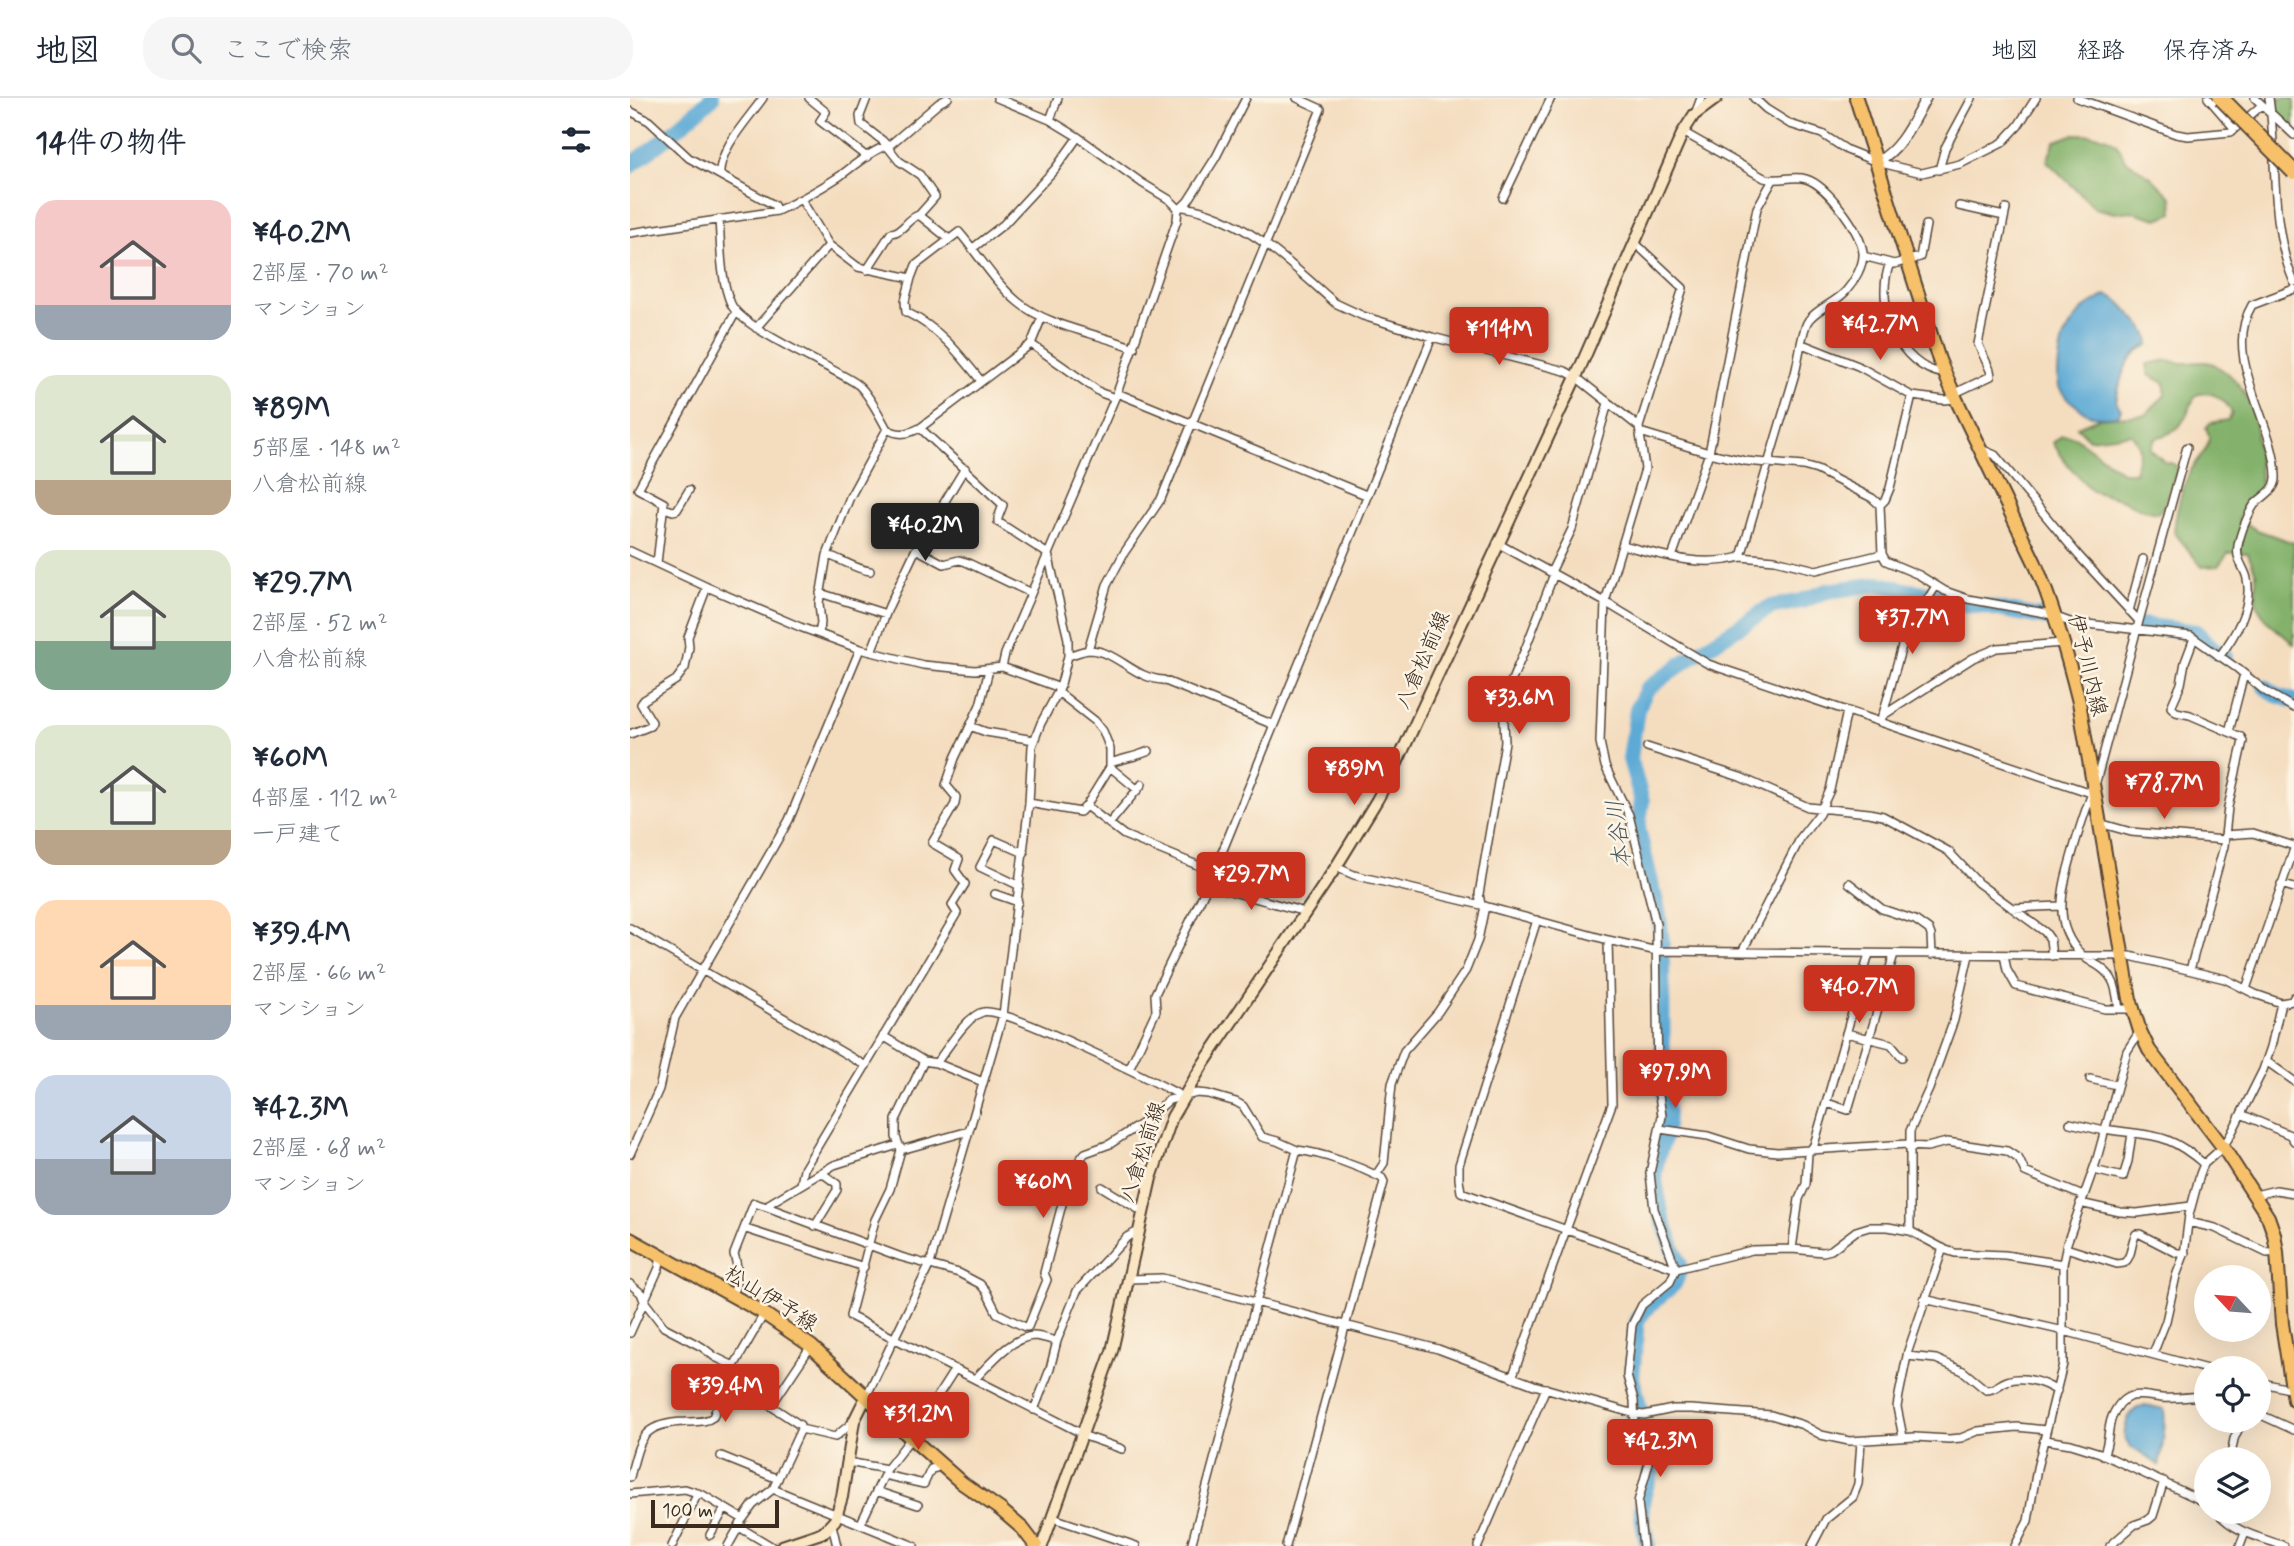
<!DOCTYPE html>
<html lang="ja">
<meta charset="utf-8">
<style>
:root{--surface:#fff;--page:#f6f6f7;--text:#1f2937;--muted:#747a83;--line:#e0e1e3;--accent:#c8321e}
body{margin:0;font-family:Mynerve,"Klee One",sans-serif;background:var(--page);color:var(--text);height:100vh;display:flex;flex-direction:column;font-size:26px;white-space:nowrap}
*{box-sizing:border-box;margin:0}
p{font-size:23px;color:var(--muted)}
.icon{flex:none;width:38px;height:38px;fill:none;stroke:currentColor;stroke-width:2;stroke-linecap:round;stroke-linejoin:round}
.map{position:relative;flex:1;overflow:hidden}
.details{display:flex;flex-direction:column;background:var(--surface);width:630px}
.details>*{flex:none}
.needle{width:46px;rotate:296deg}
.tools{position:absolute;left:1564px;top:1167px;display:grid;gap:14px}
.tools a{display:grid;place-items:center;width:77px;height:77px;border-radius:50%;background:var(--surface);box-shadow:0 7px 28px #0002;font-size:35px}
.scale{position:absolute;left:21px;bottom:18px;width:128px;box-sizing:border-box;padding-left:7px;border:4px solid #3b2a1e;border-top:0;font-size:19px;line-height:24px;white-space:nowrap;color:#3b2a1e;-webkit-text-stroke:5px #fcf5e5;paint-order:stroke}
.price{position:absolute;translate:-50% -60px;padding:0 16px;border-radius:7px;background:var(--accent);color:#fff;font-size:23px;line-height:46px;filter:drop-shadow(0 2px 4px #0008)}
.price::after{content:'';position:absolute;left:50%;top:42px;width:21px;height:16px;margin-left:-10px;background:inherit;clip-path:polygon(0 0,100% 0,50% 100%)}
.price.selected{background:#222;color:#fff}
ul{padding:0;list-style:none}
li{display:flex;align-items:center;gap:21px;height:175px;padding:0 35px}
li span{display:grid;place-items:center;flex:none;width:196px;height:140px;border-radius:21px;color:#555}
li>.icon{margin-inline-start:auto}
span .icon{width:84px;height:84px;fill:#fffc;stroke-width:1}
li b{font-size:30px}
h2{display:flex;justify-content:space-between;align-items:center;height:84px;padding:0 35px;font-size:30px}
header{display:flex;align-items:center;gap:42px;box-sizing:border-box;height:98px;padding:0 35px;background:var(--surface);border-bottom:2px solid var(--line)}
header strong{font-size:33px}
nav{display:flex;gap:38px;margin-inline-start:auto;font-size:24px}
.search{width:490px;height:63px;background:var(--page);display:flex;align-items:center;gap:18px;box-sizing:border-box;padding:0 24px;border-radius:28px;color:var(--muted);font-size:26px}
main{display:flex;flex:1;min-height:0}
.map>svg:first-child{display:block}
.forest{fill:#84b26c;stroke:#606e45;stroke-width:2}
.water{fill:#5daad6;stroke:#4c6a7a;stroke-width:2}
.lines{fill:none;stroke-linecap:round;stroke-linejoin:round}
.river{stroke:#5daad6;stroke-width:16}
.minor-casing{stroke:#574536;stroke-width:10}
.tertiary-casing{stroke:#574536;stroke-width:12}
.secondary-casing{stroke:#574536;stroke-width:14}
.primary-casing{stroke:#574536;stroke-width:16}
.minor{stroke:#fff;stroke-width:7}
.tertiary{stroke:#fff;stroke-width:9}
.secondary{stroke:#fbe6c4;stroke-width:10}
.primary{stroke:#f6c16b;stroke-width:12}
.motorway-bridge-casing{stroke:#574536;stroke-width:18;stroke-linecap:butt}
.motorway-bridge{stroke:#f6c16b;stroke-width:14}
.labels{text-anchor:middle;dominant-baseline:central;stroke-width:5;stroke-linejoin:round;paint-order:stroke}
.street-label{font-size:21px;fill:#3b2a1e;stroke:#fcf5e5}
.water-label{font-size:23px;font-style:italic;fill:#47575e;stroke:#fcf5e5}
</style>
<header>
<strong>地図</strong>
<div class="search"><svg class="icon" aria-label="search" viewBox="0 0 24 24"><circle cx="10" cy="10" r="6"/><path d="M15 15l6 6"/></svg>ここで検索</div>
<nav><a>地図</a><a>経路</a><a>保存済み</a></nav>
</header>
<main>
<section class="details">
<h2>14件の物件<svg class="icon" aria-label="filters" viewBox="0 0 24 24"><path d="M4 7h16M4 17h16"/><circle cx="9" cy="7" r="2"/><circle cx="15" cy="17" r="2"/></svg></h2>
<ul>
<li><span style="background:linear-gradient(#f6c9c9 75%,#9aa5b1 0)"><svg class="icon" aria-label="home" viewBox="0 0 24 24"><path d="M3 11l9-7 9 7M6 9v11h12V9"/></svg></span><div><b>¥40.2M</b><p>2部屋 · 70 m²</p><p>マンション</p></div></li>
<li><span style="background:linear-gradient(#dfe7d0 75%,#b9a48a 0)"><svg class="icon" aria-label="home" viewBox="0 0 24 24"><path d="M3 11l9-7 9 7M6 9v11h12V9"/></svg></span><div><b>¥89M</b><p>5部屋 · 148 m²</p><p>八倉松前線</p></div></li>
<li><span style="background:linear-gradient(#dfe7d0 65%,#7fa58c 0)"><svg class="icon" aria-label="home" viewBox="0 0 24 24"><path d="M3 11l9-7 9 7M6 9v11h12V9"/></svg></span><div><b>¥29.7M</b><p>2部屋 · 52 m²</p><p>八倉松前線</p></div></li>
<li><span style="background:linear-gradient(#dfe7d0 75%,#b9a48a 0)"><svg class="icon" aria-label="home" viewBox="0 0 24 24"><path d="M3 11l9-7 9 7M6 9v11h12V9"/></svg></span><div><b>¥60M</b><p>4部屋 · 112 m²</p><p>一戸建て</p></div></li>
<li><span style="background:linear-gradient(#ffd9b3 75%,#9aa5b1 0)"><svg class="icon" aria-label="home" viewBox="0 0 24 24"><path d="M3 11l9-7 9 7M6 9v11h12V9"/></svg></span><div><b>¥39.4M</b><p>2部屋 · 66 m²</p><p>マンション</p></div></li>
<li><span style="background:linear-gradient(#c9d6e8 60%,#9aa5b1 0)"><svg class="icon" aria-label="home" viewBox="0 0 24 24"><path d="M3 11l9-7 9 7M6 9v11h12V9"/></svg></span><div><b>¥42.3M</b><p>2部屋 · 68 m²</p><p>マンション</p></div></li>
</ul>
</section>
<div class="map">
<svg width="1664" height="1448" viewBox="0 0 1664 1448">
<rect width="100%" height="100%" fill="#fcf5e5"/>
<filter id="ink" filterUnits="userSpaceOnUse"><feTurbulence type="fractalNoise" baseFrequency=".0143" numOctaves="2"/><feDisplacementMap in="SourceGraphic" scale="14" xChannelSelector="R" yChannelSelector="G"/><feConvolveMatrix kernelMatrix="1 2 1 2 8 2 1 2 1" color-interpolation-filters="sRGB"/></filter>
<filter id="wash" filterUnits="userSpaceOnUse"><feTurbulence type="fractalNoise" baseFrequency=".00686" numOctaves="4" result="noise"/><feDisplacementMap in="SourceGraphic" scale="28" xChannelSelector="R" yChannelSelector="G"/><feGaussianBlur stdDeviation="1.57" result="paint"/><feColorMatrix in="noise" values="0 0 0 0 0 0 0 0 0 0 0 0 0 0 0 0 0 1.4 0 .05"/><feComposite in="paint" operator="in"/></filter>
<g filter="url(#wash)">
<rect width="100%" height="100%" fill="#f4ddbf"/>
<!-- forest -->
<path class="forest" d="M1649,0H1664V30L1647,14Z
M1445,36C1466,36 1488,36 1494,61L1521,79L1542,100L1543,115L1527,121L1500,113L1485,115L1465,110L1417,63L1425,43Z
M1539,262C1556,269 1567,261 1581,265C1585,266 1588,269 1591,271C1632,295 1626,349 1631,390L1618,402L1608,421L1627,432L1664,445V546L1637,523L1626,506V476L1618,455H1598L1588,468L1572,469L1544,434C1546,413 1551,393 1560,374C1565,364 1575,356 1578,346C1580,339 1579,336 1576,330L1580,325L1598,322L1602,315C1595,301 1582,291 1566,297C1553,320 1556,332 1526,340L1520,351L1535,364L1544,366L1548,371L1534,408L1528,415L1509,411L1493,402L1462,393L1436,365L1423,345L1432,337L1445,339L1492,374H1505L1510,350L1502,336L1459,341L1447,329L1468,320L1515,317L1535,297V285L1519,277L1517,266Z"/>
<!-- water -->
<path class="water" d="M1475,197C1487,199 1490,205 1498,213C1508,225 1518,230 1519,247C1495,256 1490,281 1486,304L1491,311L1488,318C1465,320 1462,321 1443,305C1438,301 1432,296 1429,289C1426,278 1430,249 1434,239C1437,233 1442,226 1446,220C1453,208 1465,205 1475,197Z
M1515,1307L1534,1311C1536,1330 1533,1348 1529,1367L1501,1349L1494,1339C1496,1323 1498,1312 1515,1307Z"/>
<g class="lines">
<!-- river -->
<path class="river" d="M0,68L41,36L82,0
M1306,497L1323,505L1353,508L1415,520
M1512,527L1566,534L1586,553L1595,558
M1066,556L1140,509L1172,503L1197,493L1249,486L1280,493L1297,495
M1635,589L1646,597L1664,603
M1032,846L1029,817L1008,731L1012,703L1000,661L1007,611L1017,591L1060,560
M1032,861L1033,986L1037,1015L1036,1029
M1035,1037L1027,1061L1024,1078L1032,1120L1049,1165
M1010,1312L1002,1280L1007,1222L1017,1209L1044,1186L1049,1175
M1013,1344C1033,1375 1013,1379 1012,1409C1011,1422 1015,1435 1018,1448"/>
</g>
</g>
<g filter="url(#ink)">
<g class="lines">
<!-- minor casing -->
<g class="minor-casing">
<path id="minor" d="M179,0L196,14L190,23L237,59
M237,0L230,18L231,26L253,43L269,63L290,77L305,99L289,117L319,141
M1124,0L1136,11L1160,26L1192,36L1217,52L1247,64L1292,75L1330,66L1372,45L1388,28L1406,0
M1447,0L1546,36L1558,38L1601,34L1632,7
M1578,0L1604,30
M1625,0L1664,37
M1639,0C1648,61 1639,126 1664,184
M0,13L19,23L59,60L144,107L147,113
M1065,16L1071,0
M420,22L428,0
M1053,34L1134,80C1149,84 1163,77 1176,81C1197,87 1231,133 1233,155C1234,167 1224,184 1216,193C1206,205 1181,213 1176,227C1170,243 1169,262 1164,279C1146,339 1128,399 1111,459L1145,462L1186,472L1252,456
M1309,72L1315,50L1342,0
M90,77C88,52 119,20 133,0
M873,100L921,0
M171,101L199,147L228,169L281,180L286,167L329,134C349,157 365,185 388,204C418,229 468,235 504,250
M1329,108L1374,118
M552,109L558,103L586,59L616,0
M554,109C613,118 662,167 705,205L733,218L802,239L935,273L946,279L1009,329L1015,371L975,504L970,644L975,668L999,717L1026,826L1028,991L1032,1018L1020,1075L1024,1111L1046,1171L1040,1184L1012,1207L1002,1227L997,1278L1004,1302L1005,1332L1018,1359V1368L1008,1404L1013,1448
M89,121C91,147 90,181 101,206C112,231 201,268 227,286C238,294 250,319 257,331C269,338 278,336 290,330L401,246L412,219
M0,135L147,113C169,103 190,91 210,78C226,66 242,52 261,46L309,5L318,0
M1005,145L1053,190L1009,329
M343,150L374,126L425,71L448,39
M1233,158L1264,166L1290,159L1296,127
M1260,165C1244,206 1267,269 1315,276
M237,172L261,135C274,134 277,120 289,117
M281,180L275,203L276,214C309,230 328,254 351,283
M126,230L199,147
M401,246L471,295L485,300
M1172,246L1228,268L1282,298L1314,302L1326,301
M487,295L736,397
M1323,296L1361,278L1360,272L1348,246L1376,111
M290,330L373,407L368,420V424L418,456L375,556L372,569
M1010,334L1079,355L1115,363L1173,368L1187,372L1242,400L1250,407L1252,456L1256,463L1289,477L1315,493L1338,501L1415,515L1440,524L1561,538L1608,571L1635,593L1664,610
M1351,351L1365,357L1449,458L1509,523L1466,684
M1250,407L1255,402L1260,390L1282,298
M34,410L43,413L47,412L59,392
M867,445L975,504L1078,566L1458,694L1464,692
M992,447C1032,457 1070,470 1111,459
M286,451L314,466L329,462L336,464L401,495
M0,453L77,489L170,529L230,551L293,567L345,572L372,569L430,590
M197,457C212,461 224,471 240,473
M1042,459L1079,355L1127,110L1143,82
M27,465L34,405L8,391L106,214
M921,474L942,431L978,305
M190,495L256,516
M1499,513L1513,461
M1509,523L1557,349
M189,535L191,525L189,505L197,457L220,399L257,331
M458,552L477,487L494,455L531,401L691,11L667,0
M241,554L259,508L286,451L335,370
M438,558C445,556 453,552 460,552C487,553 503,580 533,582L644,627
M1589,559C1605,538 1623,509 1617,481C1616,474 1611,468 1609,461C1605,452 1610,439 1613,430C1616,423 1620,412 1625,406C1634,397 1647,392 1646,378C1645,325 1591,259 1622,207L1664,191
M428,594L465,623L473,633L480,651V669L456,708
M1252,618L1343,560L1367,550L1433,545
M1252,620L1275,537L1306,488
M340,628L356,634L404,642
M1599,634L1614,576
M0,636L20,628L22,624L11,606L14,602L46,582L55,570L59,549L58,539L77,489
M1017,649L1110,679L1178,709L1239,715L1253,718L1318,753L1348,785L1415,834L1420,841L1422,858
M481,665C494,660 506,659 519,653
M480,669L508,692
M1462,696C1455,712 1450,729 1445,746C1434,785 1419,825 1452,857C1457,862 1464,865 1470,869C1486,880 1486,893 1489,911
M399,705L450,714L456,708L494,737L584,774
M1469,725L1501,734L1594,742
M479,726L512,686
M1595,737L1623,735L1664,748
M706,769L724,777L851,807L978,842L1027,853L1500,858L1595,881L1625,896L1651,905L1662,903L1664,899
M579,784L596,792L675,814
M1219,785L1252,811L1285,822L1299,832L1301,837L1302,857
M1651,786L1664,790
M390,788L350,769L364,742L394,755
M365,796L388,804
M851,807L849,796L875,644L873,603L896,549L924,476
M1382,810L1431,808
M907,822L829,1067V1081L831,1094L1046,1171L1122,1152L1162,1151L1193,1154L1201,1152L1226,1133L1239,1129H1258L1280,1133L1316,1152L1325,1155L1375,1157L1433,1166
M0,830L236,968
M1112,854L1171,739L1189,716L1200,692L1217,613
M1374,857L1377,872L1386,888L1475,911H1502
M1560,872L1594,748L1598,709L1613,643L1611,639L1560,617L1546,614L1541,609L1551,586L1555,564L1564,540
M1616,891L1664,751
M1216,935L1261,946L1272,959
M253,938L294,963L306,965C317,952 336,918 353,914C374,908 525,984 552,998
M294,963L266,1022V1039L271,1052L260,1091L245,1122L220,1218L453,1336
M1636,963L1664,983
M306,965L353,984
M499,971L526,913L525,896L584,774L802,239
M1460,981L1486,987
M1197,1005L1218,1012L1264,856
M1611,1016L1660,1037L1664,1043
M1440,1025L1474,1033
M1030,1031L1078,1038L1119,1051L1147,1054L1278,1046
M1475,1031C1521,1039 1535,1032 1574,1066
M1278,1048L1297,1049L1317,1044L1377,1053L1389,1061L1395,1074L1453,1098
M271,1052L339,1033
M0,1056L29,991L45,920L159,722L230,551
M1464,1072L1493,1079L1498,1063L1502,1035
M746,1077L754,1065L762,986L774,953L808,914L836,872L848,842L855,808
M171,1086L174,1071L327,815L322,807L335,786L325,772L329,761L302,745L325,706L326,699L316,687L325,660L350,607L359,572
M472,1089L513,1114
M1625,1097L1646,1092L1664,1095
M1450,1105L1490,1114L1507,1115L1561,1108
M137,1109L271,1159L329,1175L350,1186L356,1193L367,1215L395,1229H398L417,1182L414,1175L436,1091L448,1064L455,1055L480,1046L514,1024L539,1002L567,995L578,996L606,1004L613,1008L632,1039L647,1043L667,1052L561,1448
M1558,1124L1585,1130L1637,1155L1647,1154
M185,1128L207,1092V1086L192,1075
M116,1131L234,1169
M1280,1133V1033L1299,991L1324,922L1339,857
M1436,1150L1487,1166L1494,1165C1503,1158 1500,1146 1506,1136H1510L1547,1155H1555
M1162,1151L1169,1101L1176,1086L1178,1055L1184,1047L1239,856
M499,1181L532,1180L808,1251L904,1287L1005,1316L1014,1317L1043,1311H1061L1141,1317L1173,1327L1191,1337L1219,1343L1285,1339L1319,1341L1331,1340L1348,1333L1387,1329L1416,1332
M0,1186L11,1195L14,1203L34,1229L72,1249L85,1259L104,1268
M103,1198C107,1185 109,1170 104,1156L124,1105L137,1109L142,1104L204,1067L268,1047
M1294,1201L1434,1233L1577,1271
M0,1235L29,1170L31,1158
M1523,1256L1536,1223L1546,1178L1554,1157L1559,1117L1570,1076L1574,1066L1593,1049L1601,1036L1633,972L1641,949L1651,905
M1277,1258L1306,1261L1333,1273L1356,1292C1366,1292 1368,1286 1377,1283C1393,1277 1413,1284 1427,1293
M882,1280L982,1006L978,842
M345,1281C360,1266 381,1239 404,1238C411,1238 420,1242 427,1243
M1629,1284L1663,1292
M57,1285L92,1297
M96,1288L141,1308L170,1327L171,1331L143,1391
M236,1299L300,1166L373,917L399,705L402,648L411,625L430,590L438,558V541L418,456L487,295L547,122L548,110L540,102L512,85L448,39L420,22L367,0
M141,1308L181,1248
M404,1312L420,1271L427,1243L447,1193L497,1139L509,1133
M1629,1316L1664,1332
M171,1331L205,1339L223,1324
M452,1337L492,1351
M1273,1339L1267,1309L1269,1297L1278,1253L1313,1150
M1415,1342L1441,1346L1470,1355L1577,1405
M1473,1357C1480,1344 1477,1331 1482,1319C1494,1291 1508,1297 1532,1300C1547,1301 1562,1299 1577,1297
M91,1358L148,1381
M1600,1362L1604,1341L1612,1323
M217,1364L257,1371
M254,1377L294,1386L301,1371L306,1370L309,1364
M0,1379C10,1341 11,1325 56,1324C66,1323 75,1325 83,1319L104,1268L134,1216
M246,1393L288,1407
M0,1396L55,1391L73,1397L113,1421L123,1407L143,1391L284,1448
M1587,1414C1605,1435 1630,1439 1654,1448
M423,1420L506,1448
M231,1425L257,1371L281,1340L325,1271
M202,1427L207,1448
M109,1429L141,1448
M80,1437L95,1410
M42,1448L68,1395
M98,1448L111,1425
M656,1448L754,1084L752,1080C728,1068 693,1055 667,1052
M848,1448L916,1290
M1182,1448L1196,1421L1223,1399L1228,1386L1231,1343
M1385,1448L1398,1423L1407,1370L1433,1266V1166L1437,1145L1466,1064L1497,953L1510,933
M1480,1448L1504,1427L1518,1422L1523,1418L1534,1383
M1610,1448L1615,1435"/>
</g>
<!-- tertiary casing -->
<g class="tertiary-casing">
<path id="tertiary" d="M1247,64C1272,50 1282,24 1296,0"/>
</g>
<!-- secondary casing -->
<g class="secondary-casing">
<path id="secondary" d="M152,1448L194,1434L205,1422L212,1399L224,1323L236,1299
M412,1448L482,1253L521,1080L542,1019L572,968L706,769L747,702L767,665L946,279L1053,34L1064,17L1087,0"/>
</g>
<!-- primary casing -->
<g class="primary-casing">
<path id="primary" d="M1226,0L1309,262L1326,301L1405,465C1424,510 1437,556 1449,604L1500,901L1510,933L1519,952L1593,1049L1638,1119L1644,1136L1647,1154L1652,1226L1664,1302
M0,1141L130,1213L181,1248L281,1340L332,1385L371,1412L393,1431L406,1448"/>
</g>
<!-- minor -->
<use href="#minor" class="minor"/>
<!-- tertiary -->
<use href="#tertiary" class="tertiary"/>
<!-- secondary -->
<use href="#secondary" class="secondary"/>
<!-- primary -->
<use href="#primary" class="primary"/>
<!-- motorway-bridge casing -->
<g class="motorway-bridge-casing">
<path id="motorway-bridge" d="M1591,0L1664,74"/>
</g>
<!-- motorway-bridge -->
<use href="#motorway-bridge" class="motorway-bridge"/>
</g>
</g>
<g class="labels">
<!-- street labels -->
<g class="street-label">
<text transform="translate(793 562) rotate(-66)">八倉松前線</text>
<text transform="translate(1457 567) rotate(76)">伊予川内線</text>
<text transform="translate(513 1054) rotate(-72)">八倉松前線</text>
<text transform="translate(141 1201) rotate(32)">松山伊予線</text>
</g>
<!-- water labels -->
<g class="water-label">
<text transform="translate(990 736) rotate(-97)">本谷川</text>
</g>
</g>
</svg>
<div class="tools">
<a><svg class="needle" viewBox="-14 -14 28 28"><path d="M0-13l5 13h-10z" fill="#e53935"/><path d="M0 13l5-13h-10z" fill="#747a83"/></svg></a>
<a><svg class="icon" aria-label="locate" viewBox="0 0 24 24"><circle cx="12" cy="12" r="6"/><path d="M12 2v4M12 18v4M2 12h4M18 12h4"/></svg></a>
<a><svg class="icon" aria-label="layers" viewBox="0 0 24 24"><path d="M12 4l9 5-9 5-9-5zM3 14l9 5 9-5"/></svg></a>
</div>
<div class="scale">100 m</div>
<b class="price" style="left:1250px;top:264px">¥42.7M</b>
<b class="price" style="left:869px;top:269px">¥114M</b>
<b class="price selected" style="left:295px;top:465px">¥40.2M</b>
<b class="price" style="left:1282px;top:558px">¥37.7M</b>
<b class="price" style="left:889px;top:638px">¥33.6M</b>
<b class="price" style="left:724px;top:709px">¥89M</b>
<b class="price" style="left:1534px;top:723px">¥78.7M</b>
<b class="price" style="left:621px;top:814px">¥29.7M</b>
<b class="price" style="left:1229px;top:927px">¥40.7M</b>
<b class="price" style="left:1045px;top:1012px">¥97.9M</b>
<b class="price" style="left:413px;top:1122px">¥60M</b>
<b class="price" style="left:95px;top:1326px">¥39.4M</b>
<b class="price" style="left:288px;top:1354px">¥31.2M</b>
<b class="price" style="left:1030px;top:1381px">¥42.3M</b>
</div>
</main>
